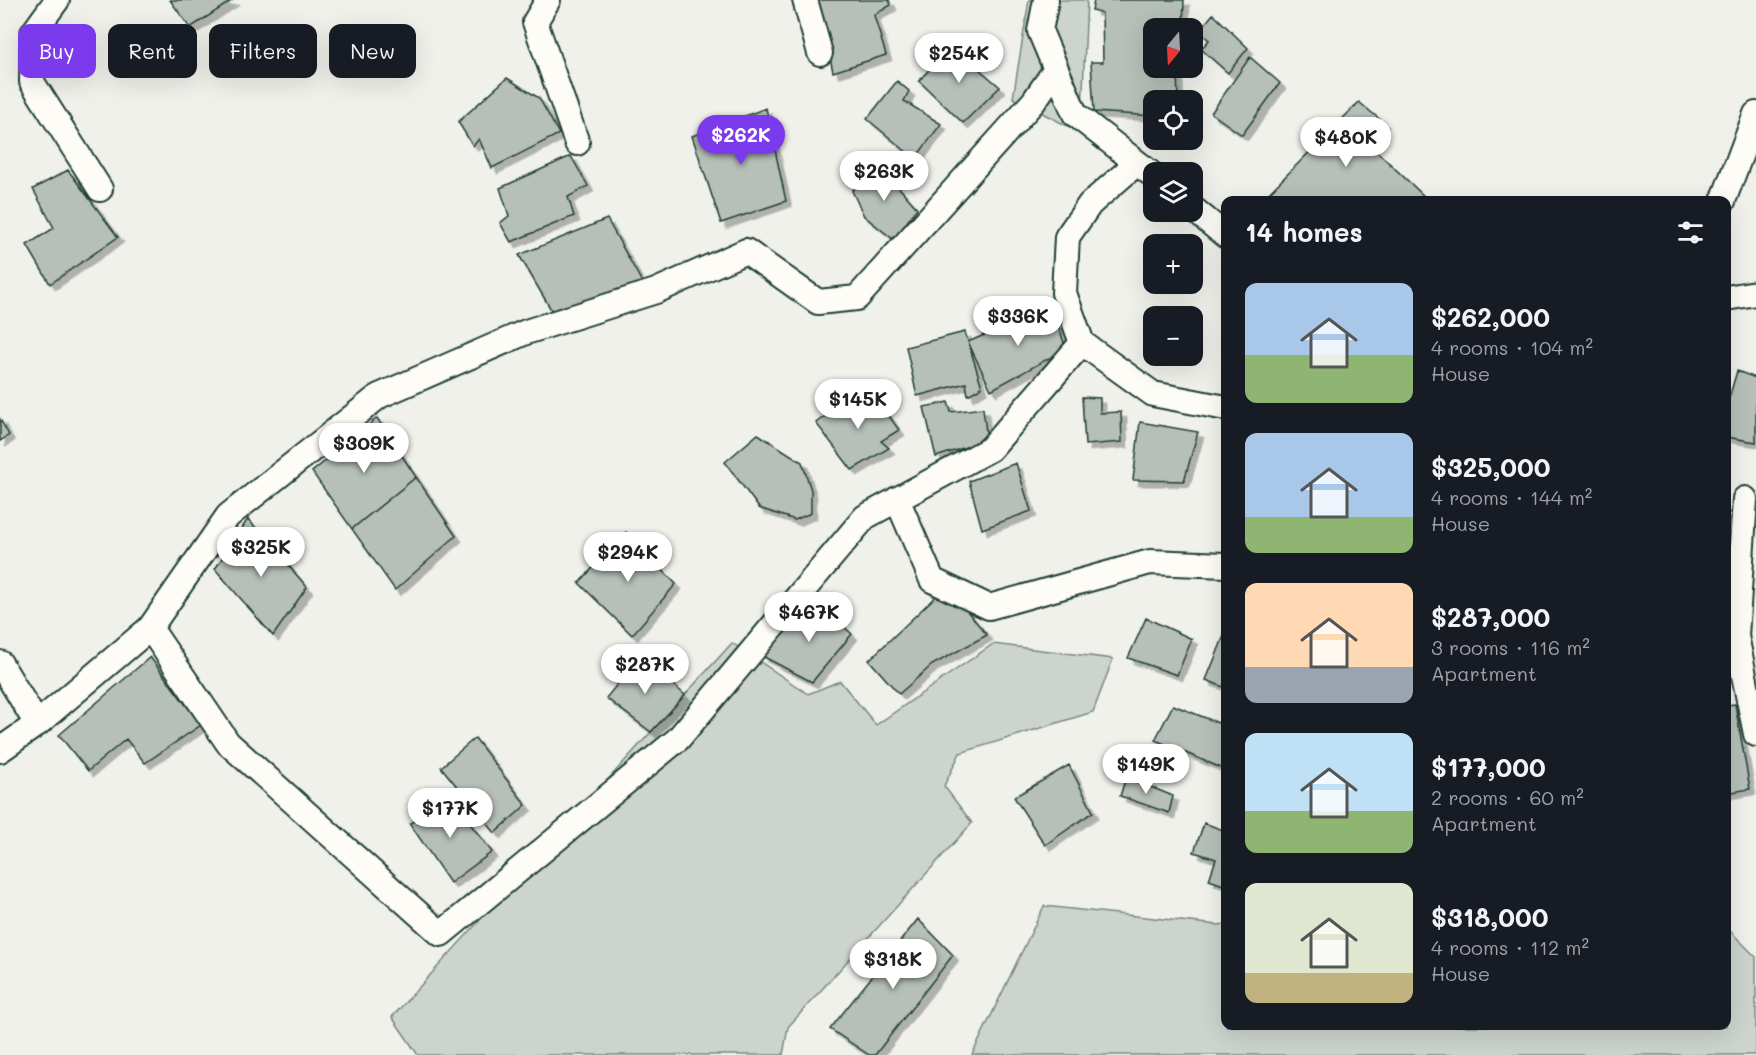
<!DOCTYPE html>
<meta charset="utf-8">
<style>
:root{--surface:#171b24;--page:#242831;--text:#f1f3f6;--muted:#9ea1a6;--accent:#7c3aed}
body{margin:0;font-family:Mali,sans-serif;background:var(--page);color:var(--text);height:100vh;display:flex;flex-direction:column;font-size:22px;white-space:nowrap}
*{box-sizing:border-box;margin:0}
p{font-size:20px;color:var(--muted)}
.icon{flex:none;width:33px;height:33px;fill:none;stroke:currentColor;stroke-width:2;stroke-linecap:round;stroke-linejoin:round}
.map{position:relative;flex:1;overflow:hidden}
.panel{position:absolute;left:1221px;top:196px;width:510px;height:834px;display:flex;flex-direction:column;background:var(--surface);border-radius:12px;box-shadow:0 6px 24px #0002}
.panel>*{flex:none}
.guide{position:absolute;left:18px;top:24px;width:570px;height:54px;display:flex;gap:12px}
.needle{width:39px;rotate:198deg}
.buttons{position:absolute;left:1143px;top:18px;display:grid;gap:12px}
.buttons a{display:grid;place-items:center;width:60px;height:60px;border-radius:12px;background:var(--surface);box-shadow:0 6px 24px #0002;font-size:30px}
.price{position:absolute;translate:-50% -51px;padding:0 14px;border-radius:21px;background:#fff;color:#222;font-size:20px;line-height:39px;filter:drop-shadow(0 2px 3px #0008)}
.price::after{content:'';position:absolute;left:50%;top:36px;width:18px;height:14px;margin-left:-9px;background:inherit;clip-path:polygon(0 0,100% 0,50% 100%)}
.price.selected{background:var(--accent);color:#fff}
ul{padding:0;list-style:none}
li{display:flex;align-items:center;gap:18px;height:150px;padding:0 24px}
li span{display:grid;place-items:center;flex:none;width:168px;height:120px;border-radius:12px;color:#555}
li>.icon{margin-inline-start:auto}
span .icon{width:72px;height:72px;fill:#fffc;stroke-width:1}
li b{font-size:26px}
h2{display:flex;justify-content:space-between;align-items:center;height:72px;padding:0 24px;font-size:26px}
.tag{padding:0 21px;border-radius:12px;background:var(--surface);box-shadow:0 6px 24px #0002;font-size:21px;line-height:54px}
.tag.selected{background:var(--accent);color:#fff}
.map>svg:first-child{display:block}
.green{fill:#cdd3cd;stroke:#768880;stroke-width:1.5}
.building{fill:#b6bfb8;stroke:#1f3d34;stroke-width:1.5;filter:url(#shadow)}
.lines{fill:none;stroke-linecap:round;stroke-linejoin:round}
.minor-casing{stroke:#1f3d34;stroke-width:28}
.minor{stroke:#fdfcf7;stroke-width:24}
</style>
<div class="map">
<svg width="1756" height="1055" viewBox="0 0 1756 1055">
<defs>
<filter id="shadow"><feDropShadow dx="5.5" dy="5.5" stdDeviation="0" flood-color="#0004"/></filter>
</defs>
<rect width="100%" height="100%" fill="#f0f1eb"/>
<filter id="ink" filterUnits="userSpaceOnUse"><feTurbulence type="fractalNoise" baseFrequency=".0167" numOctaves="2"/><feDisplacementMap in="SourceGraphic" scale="12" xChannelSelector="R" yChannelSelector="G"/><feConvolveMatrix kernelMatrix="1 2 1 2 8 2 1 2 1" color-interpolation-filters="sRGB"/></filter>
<g filter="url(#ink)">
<!-- green -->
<path class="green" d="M1029,0H1087L1081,133L1013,98Z
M732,643L808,694L840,681L876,725L993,644L1113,659L1093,712L960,753L944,786L972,823L788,1027L783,1055H418L392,1017Z
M1044,906L1218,925L1225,924L1226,1026H1726L1727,928L1756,957V1055H972Z"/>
<!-- building -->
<path class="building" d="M170,0H233L190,28Z
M818,0H889L891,5L874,15L886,55L833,72Z
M1094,0H1184L1183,28H1154V68H1177L1178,100H1154V116L1094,112L1091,62H1103L1102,13L1092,10Z
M1213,14L1248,48L1228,73L1201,49L1209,40L1199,31Z
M951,45L1000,87L963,123L919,81Z
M1250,57L1280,83L1242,135L1211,113Z
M507,78L539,98L559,134L492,168L479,139L473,146L458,122Z
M897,81L909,91L904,101L941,124L915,159L867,119Z
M1359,102L1383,122L1366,141L1429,201H1261Z
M766,108L786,201L721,223L692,136Z
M571,156L588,186L568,197L574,216L511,242L500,223L509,216L500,188Z
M878,164L917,208L894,240L864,216L852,191Z
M68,170L118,237L50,284L27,245L54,228L33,189Z
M607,219L643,284L553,313L519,255Z
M1052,306L1066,349L991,390L968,342Z
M965,332L982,387L968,395L966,383L917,396L906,347Z
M1737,371L1756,378V442L1726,437V408Z
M855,394L871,408L876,398L899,430L881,441L889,448L852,470L816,423Z
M1082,397L1100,398V413L1121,412L1122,442L1085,445Z
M948,402L951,412L983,408L987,440L936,457L924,407Z
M377,418L416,477L352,529L312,472Z
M0,419L9,435L0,441Z
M1140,422L1198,432L1184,481L1133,480Z
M758,434L802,462L811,490V513L795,520L759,508L725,462Z
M1016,463L1031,511L982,529L969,481Z
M416,477L456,536L395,590L352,529Z
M248,519L307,587L273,636L215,569Z
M626,532L676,584L632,635L579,583Z
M937,595L957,599L987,635L932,665L899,694L869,660Z
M815,600L852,634L812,682L762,656Z
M1146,618L1192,639L1177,675L1128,658Z
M1226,631V688L1206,680Z
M640,656L685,695L651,732L606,698Z
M150,657L201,725L145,763L126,739L88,771L59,735Z
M1735,704L1750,789L1726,793V705Z
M1173,705L1226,726V770L1155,740Z
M475,738L526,805L495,833L441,767Z
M1069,765L1093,812L1045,845L1014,797Z
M1126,777L1173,796L1169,813L1120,796Z
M448,795L492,852L450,883L410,824Z
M1204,823L1226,831V886L1209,880L1216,859L1194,852Z
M918,919L953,955L875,1055H869L830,1029Z"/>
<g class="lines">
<!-- minor casing -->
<g class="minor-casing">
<path id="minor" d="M57,0L33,33L32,82L100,189
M548,0L535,22L577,143
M805,0L820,53
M1046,0L1040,31L1075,114L1154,176
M1723,201L1756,114
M1192,208L1226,236
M1726,298L1756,293
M1082,343L1064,293L1067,237L1090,204L1137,163
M897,499L932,580L989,607L1150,562L1226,565
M1745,499L1736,636L1756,734
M150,628L228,516L379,396L526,332L656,291L746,251L818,302L857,298L1034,101L1056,69
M0,663L37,724
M0,750L37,724L150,628L228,743L441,934L678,739L865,517L990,449L1082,343L1153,394L1226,408"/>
</g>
<!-- minor -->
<use href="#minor" class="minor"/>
</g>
</g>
</svg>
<div class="buttons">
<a><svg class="needle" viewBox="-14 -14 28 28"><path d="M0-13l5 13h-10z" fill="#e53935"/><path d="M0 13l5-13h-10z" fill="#9ea1a6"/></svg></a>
<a><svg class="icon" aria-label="locate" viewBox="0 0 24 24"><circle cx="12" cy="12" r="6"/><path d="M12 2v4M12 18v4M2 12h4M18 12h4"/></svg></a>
<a><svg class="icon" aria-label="layers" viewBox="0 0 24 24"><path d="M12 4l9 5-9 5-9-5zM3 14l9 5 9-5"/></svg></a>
<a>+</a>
<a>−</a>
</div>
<b class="price" style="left:959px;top:84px">$254K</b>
<b class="price selected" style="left:741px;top:166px">$262K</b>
<b class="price" style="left:1346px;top:168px">$480K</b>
<b class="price" style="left:884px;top:202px">$263K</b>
<b class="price" style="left:1018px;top:347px">$336K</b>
<b class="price" style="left:858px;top:430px">$145K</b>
<b class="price" style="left:364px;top:474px">$309K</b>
<b class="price" style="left:261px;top:578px">$325K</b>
<b class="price" style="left:628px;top:583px">$294K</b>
<b class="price" style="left:809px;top:643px">$467K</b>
<b class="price" style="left:645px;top:695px">$287K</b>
<b class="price" style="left:1146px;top:795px">$149K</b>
<b class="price" style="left:450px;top:839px">$177K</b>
<b class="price" style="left:893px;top:990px">$318K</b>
<div class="guide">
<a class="tag selected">Buy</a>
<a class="tag">Rent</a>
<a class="tag">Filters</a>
<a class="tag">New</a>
</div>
<section class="panel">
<h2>14 homes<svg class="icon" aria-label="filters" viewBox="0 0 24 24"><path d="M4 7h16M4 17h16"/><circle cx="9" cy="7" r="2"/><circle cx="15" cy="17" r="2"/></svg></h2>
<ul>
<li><span style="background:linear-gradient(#a9c7e8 60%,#8fb573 0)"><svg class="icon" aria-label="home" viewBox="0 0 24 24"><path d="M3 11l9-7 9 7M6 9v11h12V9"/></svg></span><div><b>$262,000</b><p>4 rooms · 104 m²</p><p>House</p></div></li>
<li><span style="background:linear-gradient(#a9c7e8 70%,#8fb573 0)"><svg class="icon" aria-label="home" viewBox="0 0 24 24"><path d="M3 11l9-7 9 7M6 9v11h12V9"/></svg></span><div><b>$325,000</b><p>4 rooms · 144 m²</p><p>House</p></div></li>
<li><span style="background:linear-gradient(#ffd9b3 70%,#9aa5b1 0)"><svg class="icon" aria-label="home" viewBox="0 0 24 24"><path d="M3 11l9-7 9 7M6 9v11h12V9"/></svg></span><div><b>$287,000</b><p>3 rooms · 116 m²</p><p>Apartment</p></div></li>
<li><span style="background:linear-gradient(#bfe0f5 65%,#8fb573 0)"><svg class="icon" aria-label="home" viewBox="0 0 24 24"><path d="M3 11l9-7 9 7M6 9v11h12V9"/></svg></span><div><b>$177,000</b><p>2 rooms · 60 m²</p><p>Apartment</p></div></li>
<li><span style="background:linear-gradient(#dfe7d0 75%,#c2b280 0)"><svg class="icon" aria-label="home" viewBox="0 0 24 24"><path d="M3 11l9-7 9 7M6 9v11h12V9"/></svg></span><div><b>$318,000</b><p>4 rooms · 112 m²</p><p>House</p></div></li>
</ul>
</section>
</div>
